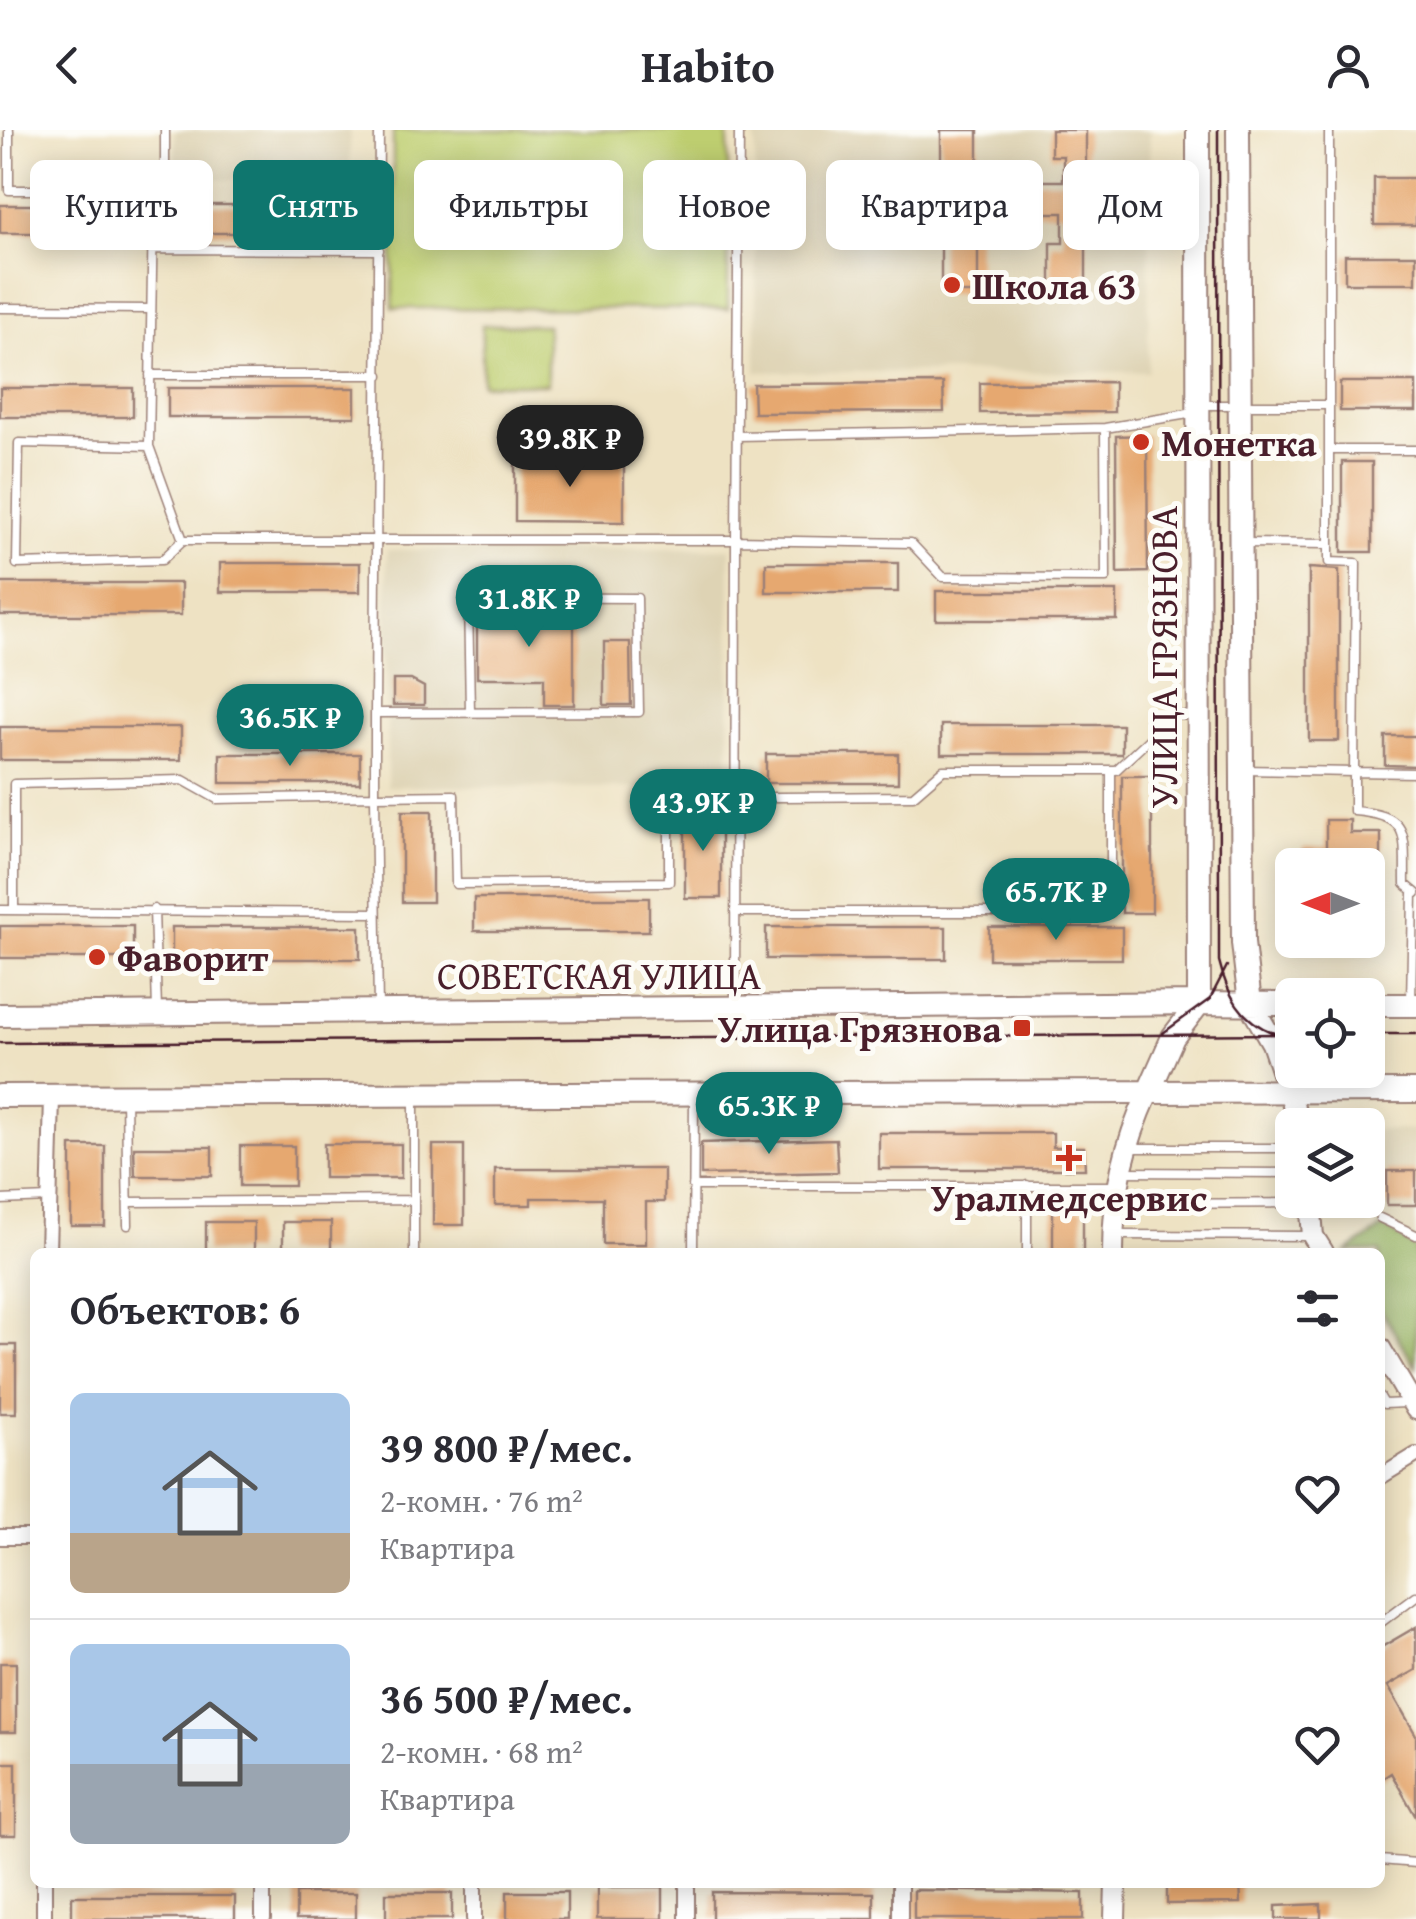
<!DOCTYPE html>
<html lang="ru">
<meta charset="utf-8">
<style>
:root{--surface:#fff;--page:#f2f2f3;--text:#2b2b33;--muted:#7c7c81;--line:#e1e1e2;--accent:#0f766e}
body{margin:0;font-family:"Gentium Book Plus",serif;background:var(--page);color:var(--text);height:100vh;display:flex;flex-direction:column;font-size:38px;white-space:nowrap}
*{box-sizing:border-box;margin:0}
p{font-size:32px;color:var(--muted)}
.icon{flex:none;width:55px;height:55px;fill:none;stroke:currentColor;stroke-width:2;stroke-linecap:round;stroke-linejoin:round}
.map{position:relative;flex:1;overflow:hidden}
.side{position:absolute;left:30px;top:1118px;width:1355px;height:640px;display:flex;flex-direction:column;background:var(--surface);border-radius:15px;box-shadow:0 5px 25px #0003}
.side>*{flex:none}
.banner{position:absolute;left:30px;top:30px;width:1358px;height:90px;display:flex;gap:20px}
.needle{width:65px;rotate:270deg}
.tools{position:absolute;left:1275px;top:718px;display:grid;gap:20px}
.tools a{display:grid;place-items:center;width:110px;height:110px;border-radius:15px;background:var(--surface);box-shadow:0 5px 25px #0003;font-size:50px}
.price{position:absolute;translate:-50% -85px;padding:0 22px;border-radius:35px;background:var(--accent);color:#fff;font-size:32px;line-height:65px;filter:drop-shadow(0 2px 5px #0008)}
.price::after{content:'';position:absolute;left:50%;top:60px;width:30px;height:22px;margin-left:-15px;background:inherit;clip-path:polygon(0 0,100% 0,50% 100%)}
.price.on{background:#222;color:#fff}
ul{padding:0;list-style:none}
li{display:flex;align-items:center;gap:30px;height:250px;padding:0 40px}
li+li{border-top:2px solid var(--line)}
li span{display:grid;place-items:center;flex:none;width:280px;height:200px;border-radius:15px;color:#555}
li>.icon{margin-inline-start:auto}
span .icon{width:120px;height:120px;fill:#fffc;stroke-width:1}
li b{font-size:42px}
h2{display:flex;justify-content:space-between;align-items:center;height:120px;padding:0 40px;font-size:42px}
.chip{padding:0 35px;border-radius:15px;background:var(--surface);box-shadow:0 5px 25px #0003;font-size:35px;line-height:90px}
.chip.on{background:var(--accent);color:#fff}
header{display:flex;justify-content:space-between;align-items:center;height:130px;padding:0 40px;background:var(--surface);font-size:45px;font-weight:600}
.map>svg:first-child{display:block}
.built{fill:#ded3b4}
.green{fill:#bece70;stroke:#84764e;stroke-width:2.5}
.forest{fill:#96b162;stroke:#706846;stroke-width:2.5}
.building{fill:#e6a870}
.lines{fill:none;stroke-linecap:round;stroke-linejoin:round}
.service-casing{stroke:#9c8077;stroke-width:11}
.minor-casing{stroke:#9c8077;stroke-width:18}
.secondary-casing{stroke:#9c8077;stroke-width:24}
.primary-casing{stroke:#9c8077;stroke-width:26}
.service{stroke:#fff;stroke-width:8}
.minor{stroke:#fff;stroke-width:14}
.secondary{stroke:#fff;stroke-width:20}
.primary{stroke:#fff;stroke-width:22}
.tram{stroke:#4a1f2b;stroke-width:2.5}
.poi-dot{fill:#c8321e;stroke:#fdfcf7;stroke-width:4}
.labels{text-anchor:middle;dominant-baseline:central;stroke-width:10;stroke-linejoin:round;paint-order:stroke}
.poi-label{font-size:38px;font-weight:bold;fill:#4a1f2b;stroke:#fdfcf7;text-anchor:start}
.street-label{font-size:38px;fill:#4a1f2b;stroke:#fdfcf7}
</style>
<header><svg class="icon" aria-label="back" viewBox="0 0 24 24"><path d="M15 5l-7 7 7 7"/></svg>Habito<svg class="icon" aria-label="person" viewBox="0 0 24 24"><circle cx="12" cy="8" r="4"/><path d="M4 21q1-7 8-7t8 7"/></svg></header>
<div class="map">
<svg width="1416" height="1789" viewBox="0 0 1416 1789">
<rect width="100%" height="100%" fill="#fdfcf7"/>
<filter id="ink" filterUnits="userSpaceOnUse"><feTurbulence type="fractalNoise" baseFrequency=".01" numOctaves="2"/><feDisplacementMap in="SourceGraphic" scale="20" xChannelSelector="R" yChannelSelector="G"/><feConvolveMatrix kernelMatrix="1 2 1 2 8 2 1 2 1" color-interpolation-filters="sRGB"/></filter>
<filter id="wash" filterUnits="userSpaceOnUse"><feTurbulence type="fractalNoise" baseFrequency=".0048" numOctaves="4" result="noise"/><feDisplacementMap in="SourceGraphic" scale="40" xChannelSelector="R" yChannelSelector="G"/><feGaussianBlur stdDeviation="2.25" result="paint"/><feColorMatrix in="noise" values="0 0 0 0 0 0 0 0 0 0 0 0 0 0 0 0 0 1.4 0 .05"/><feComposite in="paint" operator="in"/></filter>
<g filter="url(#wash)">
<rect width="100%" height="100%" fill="#eee2c3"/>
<!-- built -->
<path class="built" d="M175,0H350V49L175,50Z
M755,0H1150L1148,242H756Z
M730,418L729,659L387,656V420Z
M1376,1000H1416V1248L1380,1187V1122H1359L1376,1109Z"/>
<!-- green -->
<path class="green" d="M393,0H728V179L393,178Z
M482,195H547V254H482Z"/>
<!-- forest -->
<path class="forest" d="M1384,1097L1416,1118V1237L1380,1179V1122H1347Z"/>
<g id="blocks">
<!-- building -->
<path class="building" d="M941,0H978V51H1063V26H1051V0H1086V167H1051V113H1063V83H978V163H941Z
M1374,48H1416V95H1374Z
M0,75H133V103H0Z
M168,75H355V103H168Z
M1345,125H1416V153H1345Z
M1114,252V282L980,283V253Z
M1340,252H1416V281H1340Z
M943,253L944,282L754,283L753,254Z
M0,258H133V287H0Z
M168,258H355V287H168Z
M1147,305L1148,442L1117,443L1116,306Z
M515,327L624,328V392L515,391Z
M1342,332H1372V422H1342Z
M220,433H360V462H220Z
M766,433H898V462H766Z
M1309,438L1339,440V611H1309Z
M0,453H181V485H0Z
M936,461H1117V490H936Z
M477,482H574V575H544V548H477Z
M604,512H630L631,575H604Z
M393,550H411L424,557V575H393Z
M941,595H1122V624H941Z
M0,597H181V630H0Z
M1385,606H1416V636L1385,635Z
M220,624H360V653H220Z
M766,624H898V653H766Z
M1122,646H1152V783H1122Z
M402,681H432V772H402Z
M685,681H721V768H685Z
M1326,690H1350V703H1381V772H1368V735H1303V718H1326Z
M474,768H649V801H474Z
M0,796H133V828H0Z
M172,797H360V829H172Z
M766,797H946V829H766Z
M989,797H1122V829H989Z
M879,1003H1053V1017H1084L1085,1039H879Z
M836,1009L838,1042L701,1045V1013Z
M324,1014H401V1048H324Z
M433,1015H464V1095H433Z
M71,1016H105V1096H71Z
M240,1016H294V1056H240Z
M134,1017H212V1046H135Z
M495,1039H664V1072H646V1114H603V1068H531V1075H495Z
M1387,1041H1416V1075H1387Z
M1053,1080H1083V1122H1053Z
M206,1092H254V1122H206Z
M283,1092H331V1122H283Z
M0,1215H16V1283H0Z
M1416,1497V1540L1388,1556L1416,1605V1687L1391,1643L1380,1650V1518Z
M0,1533H16V1602H0Z
M0,1633H16V1705H0Z
M1167,1752H1240L1241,1773L1167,1774Z
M597,1757H663V1789H597Z
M914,1760L1083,1763V1789H914Z
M507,1762H567V1789H507Z
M712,1762L874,1763V1789H712Z
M296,1763H356V1789H296Z
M386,1763H452V1789H386Z
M72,1766H235V1789H72Z
M1321,1774V1789H1276V1776Z"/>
</g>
</g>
<g filter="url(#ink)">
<use href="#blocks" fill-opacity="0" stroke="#9c8077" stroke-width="2.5"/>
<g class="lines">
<!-- service casing -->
<g class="service-casing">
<path id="service" d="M9,0V60H159
M165,0V40L153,82L149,316L183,410H736L739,0
M152,119L379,120
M0,178L151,179
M150,245H379
M1204,275H1329
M737,306L1105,298L1194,283
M149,316L19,313L17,434L162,430L183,410
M1329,320H1416
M1245,413L1329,414V0
M1329,414V432L1356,433L1354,642L1416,643
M375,583L379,0
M1244,640L1354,642V681C1412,686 1404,704 1405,754L1416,763
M154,779L157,880
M0,780L376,783
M14,780V654L183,650L217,669L375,666V583L639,582L637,468L468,467L470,582
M735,782H1111V640
M1411,874L1413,763
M735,875L736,410L911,413L943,447L1106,448L1105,298
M378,880L375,666L454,665L456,754L669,752V668L913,666L943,640H1116L1175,585L1194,586
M126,967L128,1095
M414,967V1122
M1132,1018H1292
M1123,1042L1292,1043
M1027,1055V1122
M693,1056H1115
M0,1070L49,1068
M128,1072L414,1070
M1118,1074L1309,1073
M1380,1088L1416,1105
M1118,1105L1309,1106
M693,1122L694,967
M1380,1267L1384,1274L1406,1273
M1380,1493L1416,1466
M1380,1730L1416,1733"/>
</g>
<!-- minor casing -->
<g class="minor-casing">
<path id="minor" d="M48,1122L52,967
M1380,1347L1416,1325
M0,1407H35
M900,1752V1789
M44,1789V1752
M263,1789V1752
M474,1789V1752
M687,1789V1752"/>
</g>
<!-- secondary casing -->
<g class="secondary-casing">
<path id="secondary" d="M1289,961L1299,995
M1310,1070L1313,1106L1323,1122
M1113,1122C1113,1062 1124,1016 1149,961
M1380,1218L1416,1279
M1115,1789L1116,1752"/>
</g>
<!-- primary casing -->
<g class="primary-casing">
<path id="primary" d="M1238,0L1243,813L1250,873L1273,913L1289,961
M1368,875H1416
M0,885L1199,873L1198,0
M1149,961L1173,907L1199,873L1292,874
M0,966L1416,961"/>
</g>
<!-- service -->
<use href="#service" class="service"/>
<!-- minor -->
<use href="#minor" class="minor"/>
<!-- secondary -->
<use href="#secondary" class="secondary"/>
<!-- primary -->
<use href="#primary" class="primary"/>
<!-- tram -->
<path class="tram" d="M1218,0L1219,831C1227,864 1241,891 1274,903
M1163,903L1210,869L1227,836
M1368,904H1416
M0,913L1292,904"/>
</g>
</g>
<!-- markers -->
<g class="poi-dot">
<circle cx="952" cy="155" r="10"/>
<circle cx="1141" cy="312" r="10"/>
<circle cx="97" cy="827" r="10"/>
<rect x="1012" y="888" width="20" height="20" rx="5"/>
<path d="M1064 1013h10v10h10v10h-10v10h-10v-10h-10v-10h10z"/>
</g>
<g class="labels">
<!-- poi labels -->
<g class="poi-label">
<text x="972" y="155">Школа 63</text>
<text x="1161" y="312">Монетка</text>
<text x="117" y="827">Фаворит</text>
<text x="1002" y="898" text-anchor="end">Улица Грязнова</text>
<text x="1069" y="1067" text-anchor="middle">Уралмедсервис</text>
</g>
<!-- street labels -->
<g class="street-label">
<text transform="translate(1163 527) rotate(-90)">УЛИЦА ГРЯЗНОВА</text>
<text x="599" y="845">СОВЕТСКАЯ УЛИЦА</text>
</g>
</g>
</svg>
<div class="tools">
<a><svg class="needle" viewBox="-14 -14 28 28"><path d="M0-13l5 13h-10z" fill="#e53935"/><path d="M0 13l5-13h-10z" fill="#7c7c81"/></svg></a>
<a><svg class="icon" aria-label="locate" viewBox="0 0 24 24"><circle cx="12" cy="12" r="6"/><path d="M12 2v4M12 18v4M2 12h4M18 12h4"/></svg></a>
<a><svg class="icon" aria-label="layers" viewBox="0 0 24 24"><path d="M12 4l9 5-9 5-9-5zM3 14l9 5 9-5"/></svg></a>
</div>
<b class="price on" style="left:570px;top:360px">39.8K ₽</b>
<b class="price" style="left:529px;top:520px">31.8K ₽</b>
<b class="price" style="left:290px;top:639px">36.5K ₽</b>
<b class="price" style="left:703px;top:724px">43.9K ₽</b>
<b class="price" style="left:1056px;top:813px">65.7K ₽</b>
<b class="price" style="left:769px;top:1027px">65.3K ₽</b>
<div class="banner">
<a class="chip">Купить</a>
<a class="chip on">Снять</a>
<a class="chip">Фильтры</a>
<a class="chip">Новое</a>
<a class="chip">Квартира</a>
<a class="chip">Дом</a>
</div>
<section class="side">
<h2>Объектов: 6<svg class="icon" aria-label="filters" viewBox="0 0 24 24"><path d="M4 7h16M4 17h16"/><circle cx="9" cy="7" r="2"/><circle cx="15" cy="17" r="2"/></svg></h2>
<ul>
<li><span style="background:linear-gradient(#a9c7e8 70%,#b9a48a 0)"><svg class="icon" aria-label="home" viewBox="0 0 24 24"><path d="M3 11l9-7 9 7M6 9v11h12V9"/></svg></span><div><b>39 800 ₽/мес.</b><p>2-комн. · 76 m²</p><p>Квартира</p></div><svg class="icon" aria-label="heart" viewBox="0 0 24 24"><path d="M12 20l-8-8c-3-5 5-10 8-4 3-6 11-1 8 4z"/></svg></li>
<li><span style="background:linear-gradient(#a9c7e8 60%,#9aa5b1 0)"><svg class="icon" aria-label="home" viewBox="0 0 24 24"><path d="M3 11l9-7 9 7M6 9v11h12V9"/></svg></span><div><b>36 500 ₽/мес.</b><p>2-комн. · 68 m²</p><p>Квартира</p></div><svg class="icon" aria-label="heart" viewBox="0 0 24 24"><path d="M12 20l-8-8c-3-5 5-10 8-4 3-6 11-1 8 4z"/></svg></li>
</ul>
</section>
</div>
